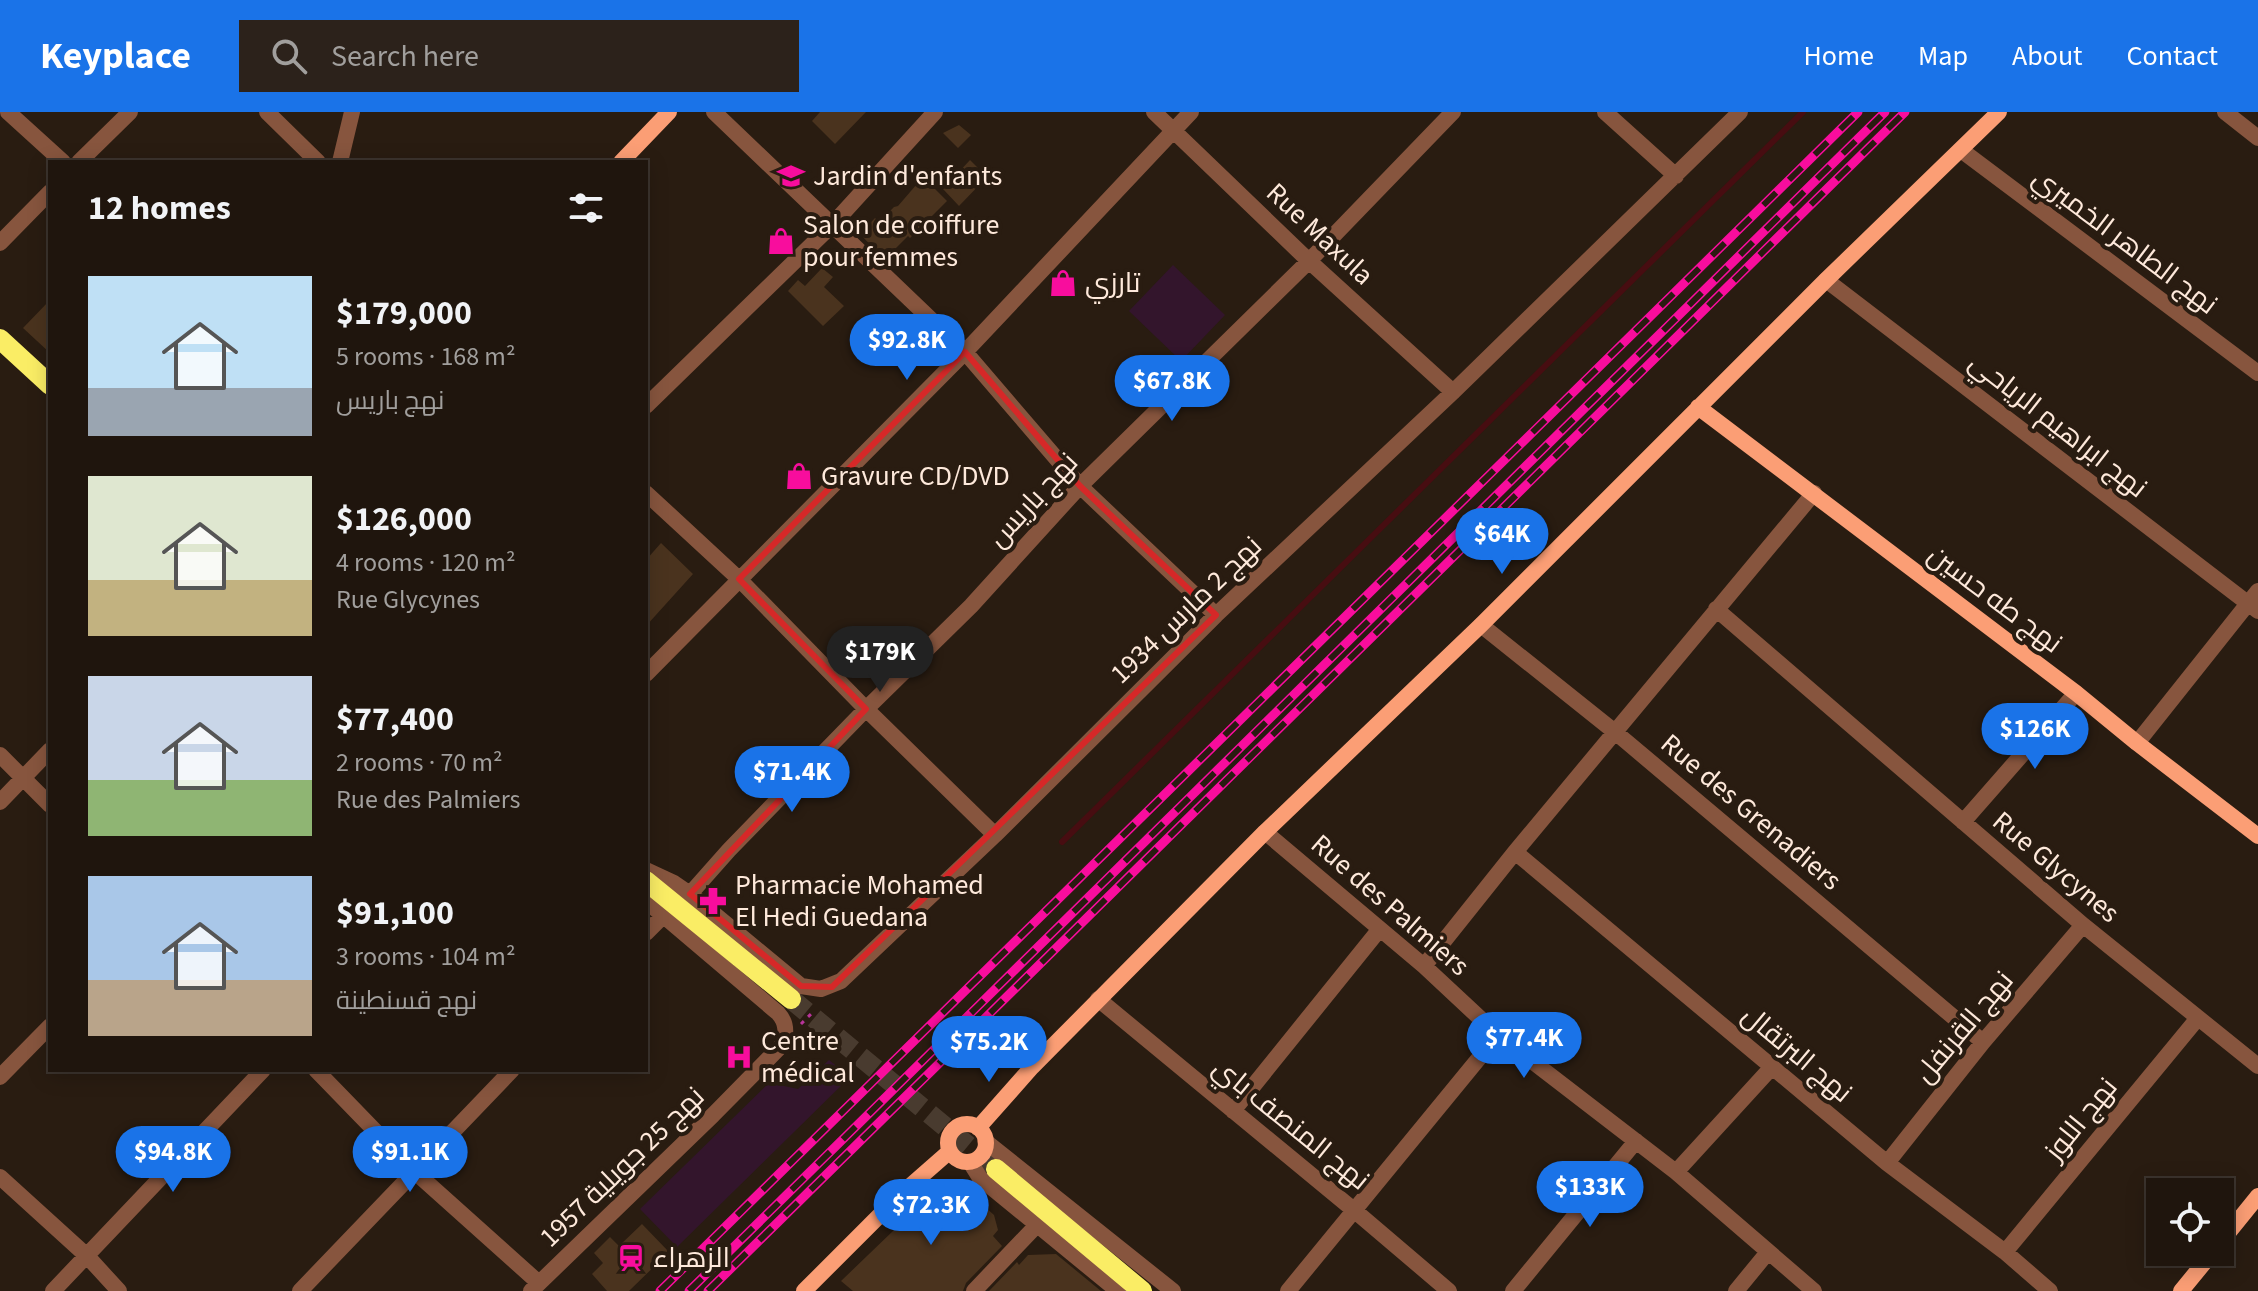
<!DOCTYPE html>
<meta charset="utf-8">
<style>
:root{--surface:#1f150d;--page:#2c221b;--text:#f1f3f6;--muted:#a19f9d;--line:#3c342e;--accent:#1a73e8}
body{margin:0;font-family:"Source Sans 3",Cairo,sans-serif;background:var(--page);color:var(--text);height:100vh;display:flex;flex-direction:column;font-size:30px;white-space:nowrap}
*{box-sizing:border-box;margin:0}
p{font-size:26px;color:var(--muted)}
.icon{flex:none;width:44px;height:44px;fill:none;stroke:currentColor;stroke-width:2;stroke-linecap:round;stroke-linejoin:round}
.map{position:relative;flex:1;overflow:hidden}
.side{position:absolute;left:48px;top:48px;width:600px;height:912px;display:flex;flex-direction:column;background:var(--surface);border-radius:0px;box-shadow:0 4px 20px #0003,0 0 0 2px var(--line)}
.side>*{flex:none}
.fabs{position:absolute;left:2146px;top:1066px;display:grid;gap:16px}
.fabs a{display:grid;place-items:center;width:88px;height:88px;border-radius:0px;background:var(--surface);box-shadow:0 4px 20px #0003,0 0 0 2px var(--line);font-size:40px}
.price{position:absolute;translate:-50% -68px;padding:0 18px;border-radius:28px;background:var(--accent);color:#fff;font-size:26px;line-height:52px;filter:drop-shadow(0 2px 4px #0008)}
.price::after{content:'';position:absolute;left:50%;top:48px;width:24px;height:18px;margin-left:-12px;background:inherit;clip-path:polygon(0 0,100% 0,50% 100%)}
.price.selected{background:#222;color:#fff}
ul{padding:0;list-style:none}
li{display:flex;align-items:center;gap:24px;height:200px;padding:0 40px}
li span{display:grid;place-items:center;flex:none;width:224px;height:160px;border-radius:0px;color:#555}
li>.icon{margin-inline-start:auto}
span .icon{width:96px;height:96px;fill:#fffc;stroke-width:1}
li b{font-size:34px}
h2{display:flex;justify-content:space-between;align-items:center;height:96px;padding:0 40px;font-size:34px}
header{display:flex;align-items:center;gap:48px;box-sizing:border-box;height:112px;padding:0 40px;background:var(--accent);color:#fff}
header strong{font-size:38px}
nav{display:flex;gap:44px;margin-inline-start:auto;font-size:28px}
.search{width:560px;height:72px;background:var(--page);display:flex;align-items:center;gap:20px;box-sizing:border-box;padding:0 28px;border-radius:0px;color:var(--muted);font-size:30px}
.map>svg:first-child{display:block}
.green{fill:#33152c}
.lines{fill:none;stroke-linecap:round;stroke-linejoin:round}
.stream{stroke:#470d11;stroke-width:6}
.building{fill:#4a331e}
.primary-tunnel{stroke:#493b2f;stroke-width:20;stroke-dasharray:20 10;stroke-linecap:butt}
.path{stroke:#b9349b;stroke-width:3;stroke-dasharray:4 6;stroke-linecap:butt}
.street{stroke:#87553e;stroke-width:16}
.secondary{stroke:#fb9e75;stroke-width:16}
.primary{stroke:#faed65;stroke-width:20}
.rail-casing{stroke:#f80d9d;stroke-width:9}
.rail{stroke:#291c11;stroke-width:6;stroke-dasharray:18;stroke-linecap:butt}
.marked{fill:none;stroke:#d62828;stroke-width:6;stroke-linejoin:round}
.labels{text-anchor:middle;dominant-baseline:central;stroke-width:8;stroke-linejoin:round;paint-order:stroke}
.poi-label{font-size:28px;fill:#fee9db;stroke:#291c11;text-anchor:start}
.street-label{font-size:28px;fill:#fee9db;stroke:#291c11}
</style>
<header>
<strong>Keyplace</strong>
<div class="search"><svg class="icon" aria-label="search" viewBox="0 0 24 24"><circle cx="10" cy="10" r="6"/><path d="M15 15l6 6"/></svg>Search here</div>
<nav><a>Home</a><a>Map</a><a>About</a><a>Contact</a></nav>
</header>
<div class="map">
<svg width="2258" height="1179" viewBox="0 0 2258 1179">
<rect width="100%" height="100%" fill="#291c11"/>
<!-- green -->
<path class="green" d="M1173,153L1225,203L1181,249L1129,199Z
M829,948L850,965L677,1135L640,1097L775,965L784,974L798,977Z"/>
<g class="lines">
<!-- stream -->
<path class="stream" d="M1062,730L1803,0"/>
</g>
<!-- building -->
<path class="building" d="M820,0H866L835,32L812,9Z
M959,13L971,23L958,36L943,21Z
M970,48L987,65L959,94L943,77Z
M923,65L947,89L910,126L908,124L891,141L889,139L883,146L860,122L875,106L879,110L894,95L898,94Z
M822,156L833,165L824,175L844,194L823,214L788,179L798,168L805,174Z
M50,188V241L23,216Z
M661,431L693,462L646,514V448Z
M946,1068L948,1079L966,1078L994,1103L998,1118L993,1124L1002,1134L966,1171L963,1179H853L841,1169Z
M642,1112L669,1140L629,1179H607L592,1162L603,1151L594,1141L610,1125L619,1134Z
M1056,1142L1101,1179H989L1017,1150L1019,1153L1028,1143Z"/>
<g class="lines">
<!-- primary-tunnel -->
<path class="primary-tunnel" d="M791,887L996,1057"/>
<!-- path -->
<path class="path" d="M801,912L815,898"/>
<!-- street -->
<path class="street" d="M8,0L63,50
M267,0L318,50
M714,0L965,240L1080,374L1216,503
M1154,0L1309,149L1453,280
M1605,0L1676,64
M2225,0L2258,26
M1961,38L2258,261
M79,50L130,0
M340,50L352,0
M0,131L50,80
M1826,168L2258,499
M646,294L832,113L935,0
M646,381L739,467L866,597L995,723
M1716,497L2083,813L2258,954
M1481,513L1615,620L1983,930
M646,562L965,240L1191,0
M2137,631L2258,479
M0,643L50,693
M0,690L50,638
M1963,710L2076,581
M1265,720L1424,854L1498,923L1676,1060L1814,1179
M1515,740L1887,1051L2005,1140L2050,1179
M646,758L674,771L690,782L801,874L821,877L841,869L995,723L1216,503L1453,280L1740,0
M690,782L729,738L866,597L971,494L1080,374L1309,149L1453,0
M646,821L663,804
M1424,854L1515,740L1814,381
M1098,887L1355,1099L1449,1179
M316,958L414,1059L539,1171
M0,965L50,914
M1233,999L1379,818
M985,1029L1173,1179
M970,1050L980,1066L1118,1179
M1887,1051L1983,930L2083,813
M1676,1060L1772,955
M0,1065L87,1144L119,1179
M2005,1140L2198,906
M53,1179L263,958
M300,1179L512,958
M531,1179L713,1003L782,933C787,921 787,911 778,901L646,789
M974,1179L1037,1113
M1288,1179L1498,923
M1513,1179L1636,1029
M1736,1179L1768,1140"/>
<!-- secondary -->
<path class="secondary" d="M621,50L669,0
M1698,295L2076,581L2137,631L2258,724
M948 1031a19 19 0 1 1 38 0a19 19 0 1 1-38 0Z
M978,1016L1032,955L1265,720L1481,513L1826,168L1999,0
M2220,1131L2258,1084
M804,1179L901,1082L950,1039
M2181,1179L2213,1140"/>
<!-- primary -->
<path class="primary" d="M0,227L50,273
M646,769L791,887
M996,1057L1142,1179"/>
<!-- rail casing -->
<g class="rail-casing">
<path id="rail" d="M660,1179L1858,0
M689,1179L1885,0
M708,1179L1905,0"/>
</g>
<!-- rail -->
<use href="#rail" class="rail"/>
</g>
<!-- marked area -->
<path class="marked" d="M965,240L1080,374L1216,503L832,875L801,874L690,782L866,597L739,467Z"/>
<!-- icons -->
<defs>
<g id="school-bare" transform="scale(2.16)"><path d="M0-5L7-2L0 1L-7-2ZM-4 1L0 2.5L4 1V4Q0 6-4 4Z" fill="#f80d9d" stroke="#291c11" stroke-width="2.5" paint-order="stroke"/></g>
<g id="shop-bare" transform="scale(2.16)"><path d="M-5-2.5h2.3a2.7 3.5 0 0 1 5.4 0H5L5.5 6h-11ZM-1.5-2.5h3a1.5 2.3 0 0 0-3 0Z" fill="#f80d9d" stroke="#291c11" stroke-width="2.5" paint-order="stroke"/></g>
<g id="pharmacy-bare" transform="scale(2.16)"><path d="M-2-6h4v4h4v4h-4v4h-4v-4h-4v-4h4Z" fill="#f80d9d" stroke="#291c11" stroke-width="2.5" paint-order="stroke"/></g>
<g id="hospital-bare" transform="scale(2.16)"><path d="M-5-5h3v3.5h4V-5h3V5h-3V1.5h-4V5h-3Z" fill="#f80d9d" stroke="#291c11" stroke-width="2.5" paint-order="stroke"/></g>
<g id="station-bare" transform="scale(2.16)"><path d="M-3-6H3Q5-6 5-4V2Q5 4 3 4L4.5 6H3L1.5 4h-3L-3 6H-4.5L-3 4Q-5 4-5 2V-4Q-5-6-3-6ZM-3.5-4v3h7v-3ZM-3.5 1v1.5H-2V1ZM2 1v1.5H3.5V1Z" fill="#f80d9d" stroke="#291c11" stroke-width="2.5" paint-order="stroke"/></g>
</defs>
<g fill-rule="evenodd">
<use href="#school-bare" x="791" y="64"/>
<use href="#shop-bare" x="781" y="129"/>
<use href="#shop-bare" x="1063" y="171"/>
<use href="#shop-bare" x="799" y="364"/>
<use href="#pharmacy-bare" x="713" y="789"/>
<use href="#hospital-bare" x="739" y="945"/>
<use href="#station-bare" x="631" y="1146"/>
</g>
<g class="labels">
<!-- poi labels -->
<g class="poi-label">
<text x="813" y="64">Jardin d'enfants</text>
<text x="803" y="113">Salon de coiffure<tspan x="803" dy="32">pour femmes</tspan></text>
<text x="1085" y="171">تارزي</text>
<text x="821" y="364">Gravure CD/DVD</text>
<text x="735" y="773">Pharmacie Mohamed<tspan x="735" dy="32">El Hedi Guedana</tspan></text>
<text x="761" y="929">Centre<tspan x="761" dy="32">médical</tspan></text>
<text x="653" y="1146">الزهراء</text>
</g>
<!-- street labels -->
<g class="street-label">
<text transform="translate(1320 122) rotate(43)">Rue Maxula</text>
<text transform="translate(2125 129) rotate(37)">نهج الطاهر الخميري</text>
<text transform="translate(2058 313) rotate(38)">نهج ابراهيم الرياحي</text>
<text transform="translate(1033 388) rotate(-47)">نهج باريس</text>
<text transform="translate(1995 487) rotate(37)">نهج طه حسين</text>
<text transform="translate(1186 498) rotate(-44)">نهج 2 مارس 1934</text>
<text transform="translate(1751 700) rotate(40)">Rue des Grenadiers</text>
<text transform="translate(2056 755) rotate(40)">Rue Glycynes</text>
<text transform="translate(1390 793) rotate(41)">Rue des Palmiers</text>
<text transform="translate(1964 915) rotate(-50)">نهج القرنفل</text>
<text transform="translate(1797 942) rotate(40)">نهج البرتقال</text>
<text transform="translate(2081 1007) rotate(-51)">نهج اللوز</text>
<text transform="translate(1291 1012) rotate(39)">نهج المنصف باي</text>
<text transform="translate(622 1055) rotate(-44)">نهج 25 جويلية 1957</text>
</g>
</g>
</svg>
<div class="fabs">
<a><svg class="icon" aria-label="locate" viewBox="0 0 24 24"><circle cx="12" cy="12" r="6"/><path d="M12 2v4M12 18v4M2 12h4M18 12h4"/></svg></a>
</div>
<b class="price" style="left:907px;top:270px">$92.8K</b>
<b class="price" style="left:1172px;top:311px">$67.8K</b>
<b class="price" style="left:1502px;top:464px">$64K</b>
<b class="price selected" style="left:880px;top:582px">$179K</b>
<b class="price" style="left:2035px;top:659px">$126K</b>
<b class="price" style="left:792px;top:702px">$71.4K</b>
<b class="price" style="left:1524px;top:968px">$77.4K</b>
<b class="price" style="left:989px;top:972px">$75.2K</b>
<b class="price" style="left:173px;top:1082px">$94.8K</b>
<b class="price" style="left:410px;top:1082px">$91.1K</b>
<b class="price" style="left:1590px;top:1117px">$133K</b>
<b class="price" style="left:931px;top:1135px">$72.3K</b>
<section class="side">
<h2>12 homes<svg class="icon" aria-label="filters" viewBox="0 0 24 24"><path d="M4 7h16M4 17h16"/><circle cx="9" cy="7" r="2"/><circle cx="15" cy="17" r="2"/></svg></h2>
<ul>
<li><span style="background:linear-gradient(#bfe0f5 70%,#9aa5b1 0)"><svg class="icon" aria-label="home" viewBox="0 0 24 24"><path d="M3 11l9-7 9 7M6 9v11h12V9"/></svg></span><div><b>$179,000</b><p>5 rooms · 168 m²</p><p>نهج باريس</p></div></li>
<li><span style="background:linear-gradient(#dfe7d0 65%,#c2b280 0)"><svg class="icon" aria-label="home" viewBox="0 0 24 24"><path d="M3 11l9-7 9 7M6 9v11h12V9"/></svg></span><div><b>$126,000</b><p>4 rooms · 120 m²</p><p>Rue Glycynes</p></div></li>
<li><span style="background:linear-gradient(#c9d6e8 65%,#8fb573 0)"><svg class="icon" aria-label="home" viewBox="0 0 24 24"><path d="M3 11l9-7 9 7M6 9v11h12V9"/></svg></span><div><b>$77,400</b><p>2 rooms · 70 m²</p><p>Rue des Palmiers</p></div></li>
<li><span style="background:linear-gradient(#a9c7e8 65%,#b9a48a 0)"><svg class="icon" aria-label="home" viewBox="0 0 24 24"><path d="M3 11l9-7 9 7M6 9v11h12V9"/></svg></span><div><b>$91,100</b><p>3 rooms · 104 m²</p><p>نهج قسنطينة</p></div></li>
</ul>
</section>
</div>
